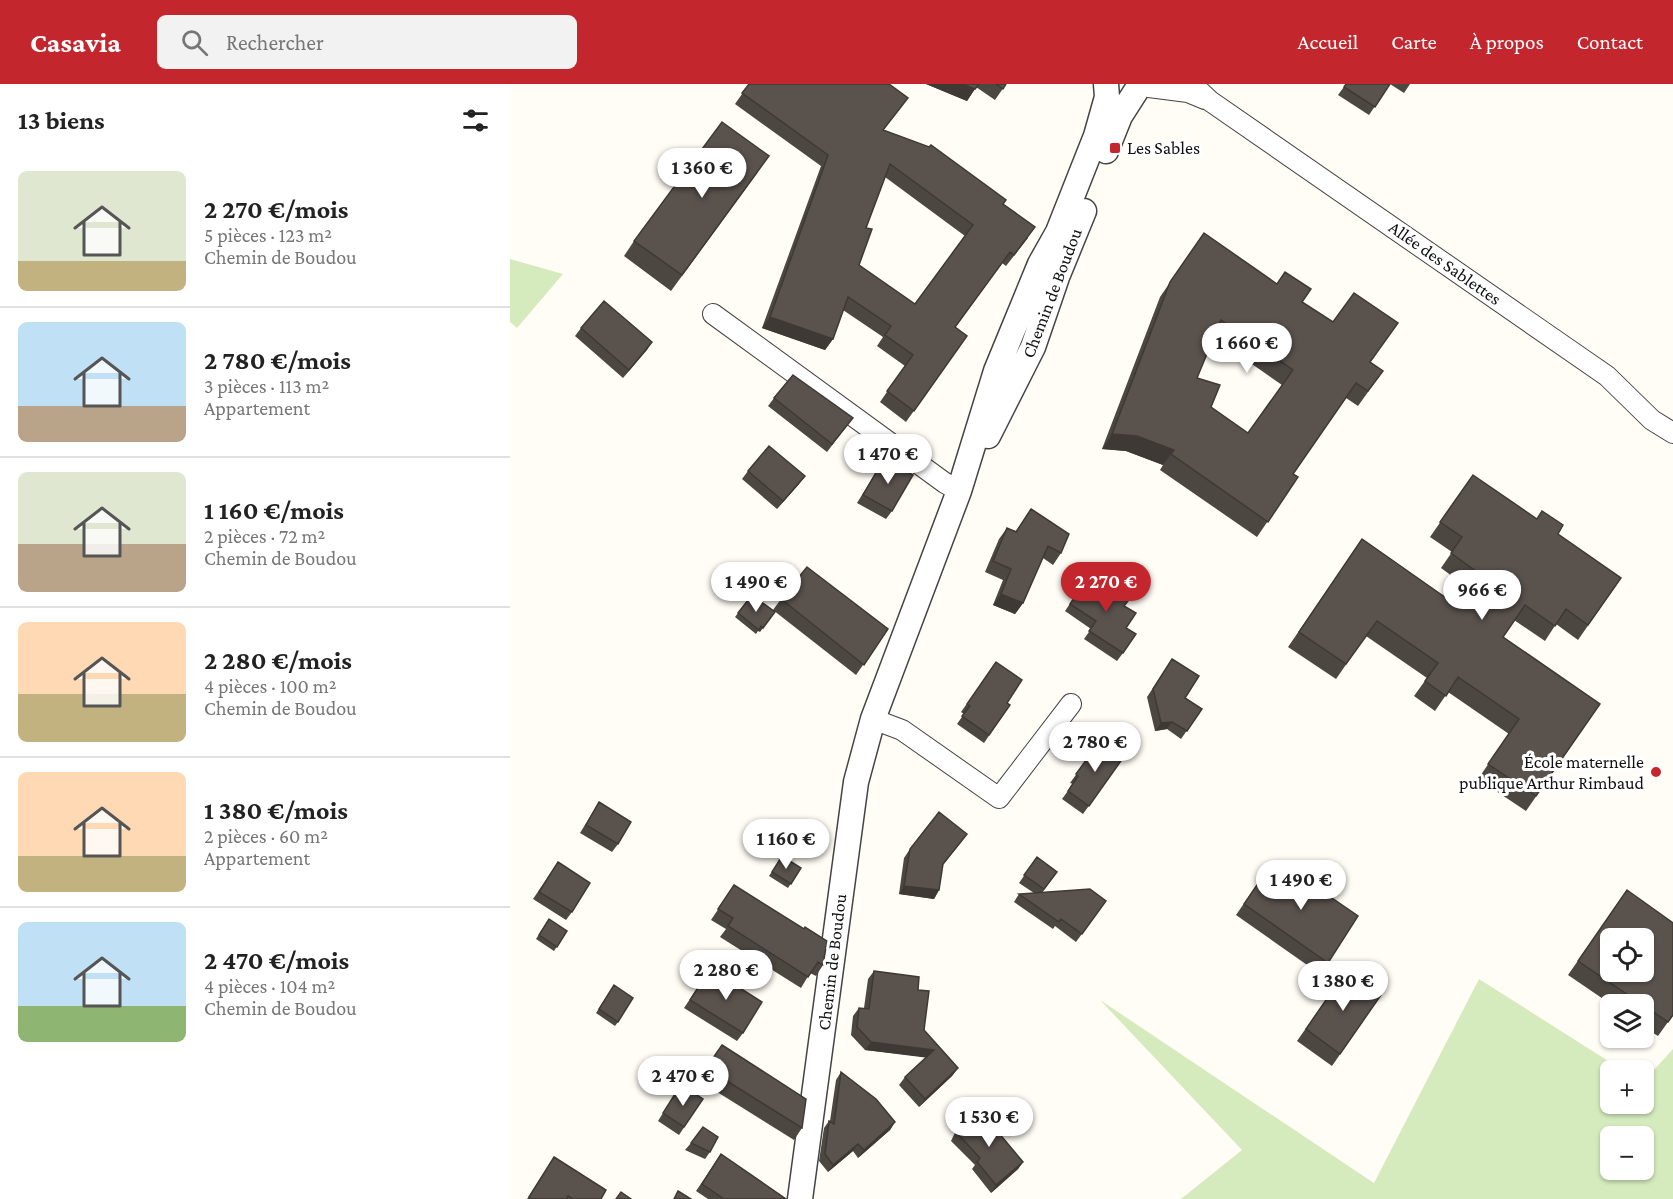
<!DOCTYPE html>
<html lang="fr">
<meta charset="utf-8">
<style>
:root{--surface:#fff;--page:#f2f2f2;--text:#222;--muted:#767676;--line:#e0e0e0;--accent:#c4262e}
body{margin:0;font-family:"Crimson Pro",serif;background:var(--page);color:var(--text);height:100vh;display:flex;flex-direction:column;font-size:22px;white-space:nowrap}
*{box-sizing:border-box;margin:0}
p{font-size:20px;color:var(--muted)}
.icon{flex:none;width:33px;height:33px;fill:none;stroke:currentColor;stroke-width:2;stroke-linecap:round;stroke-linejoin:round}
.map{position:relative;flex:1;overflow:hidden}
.sheet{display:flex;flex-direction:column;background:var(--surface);width:510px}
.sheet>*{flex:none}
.fabs{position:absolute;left:1090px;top:844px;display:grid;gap:12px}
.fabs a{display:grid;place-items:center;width:54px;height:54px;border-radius:9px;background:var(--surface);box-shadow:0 2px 4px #0004;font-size:30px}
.price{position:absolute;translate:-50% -51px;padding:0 14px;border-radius:21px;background:#fff;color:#222;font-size:20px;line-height:39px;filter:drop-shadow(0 2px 3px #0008)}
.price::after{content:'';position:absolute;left:50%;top:36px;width:18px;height:14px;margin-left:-9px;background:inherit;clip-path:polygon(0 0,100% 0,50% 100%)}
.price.selected{background:var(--accent);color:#fff}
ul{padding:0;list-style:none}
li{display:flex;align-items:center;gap:18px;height:150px;padding:0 18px}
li+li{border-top:2px solid var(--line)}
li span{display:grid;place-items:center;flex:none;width:168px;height:120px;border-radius:9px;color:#555}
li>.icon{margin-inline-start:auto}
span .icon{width:72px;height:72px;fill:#fffc;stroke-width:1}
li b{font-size:26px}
h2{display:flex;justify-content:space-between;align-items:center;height:72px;padding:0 18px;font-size:26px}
header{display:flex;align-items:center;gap:36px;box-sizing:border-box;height:84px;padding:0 30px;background:var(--accent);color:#fff}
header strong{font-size:28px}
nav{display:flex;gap:33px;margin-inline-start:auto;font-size:21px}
.search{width:420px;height:54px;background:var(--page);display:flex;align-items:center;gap:15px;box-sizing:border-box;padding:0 21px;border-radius:9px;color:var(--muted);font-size:22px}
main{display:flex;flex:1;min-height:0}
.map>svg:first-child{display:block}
.green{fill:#d5ebbd;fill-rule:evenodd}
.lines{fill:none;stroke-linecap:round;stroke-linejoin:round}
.minor-casing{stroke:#444;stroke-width:22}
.tertiary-casing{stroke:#444;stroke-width:27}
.minor{stroke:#fff;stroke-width:20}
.tertiary{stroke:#fff;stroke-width:24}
.wall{fill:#4d4742;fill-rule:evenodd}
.shaded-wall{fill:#3f3936}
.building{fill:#5a524d;stroke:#3f3936;stroke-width:1.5;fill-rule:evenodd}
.poi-dot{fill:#c4262e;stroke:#fff;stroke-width:2}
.labels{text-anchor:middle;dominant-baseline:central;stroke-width:6;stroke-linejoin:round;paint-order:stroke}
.poi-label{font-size:18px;fill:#111;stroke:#fff;text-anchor:start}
.street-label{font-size:18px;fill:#111;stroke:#fff}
</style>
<header>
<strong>Casavia</strong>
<div class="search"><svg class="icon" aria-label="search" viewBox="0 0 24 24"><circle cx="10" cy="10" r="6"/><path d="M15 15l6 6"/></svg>Rechercher</div>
<nav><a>Accueil</a><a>Carte</a><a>À propos</a><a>Contact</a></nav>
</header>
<main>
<section class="sheet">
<h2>13 biens<svg class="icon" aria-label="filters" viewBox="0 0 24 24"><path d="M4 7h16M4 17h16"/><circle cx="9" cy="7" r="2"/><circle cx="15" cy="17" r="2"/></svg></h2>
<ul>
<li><span style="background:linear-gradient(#dfe7d0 75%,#c2b280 0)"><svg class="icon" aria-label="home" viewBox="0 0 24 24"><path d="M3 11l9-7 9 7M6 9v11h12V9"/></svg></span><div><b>2 270 €/mois</b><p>5 pièces · 123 m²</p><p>Chemin de Boudou</p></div></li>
<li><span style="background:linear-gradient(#bfe0f5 70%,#b9a48a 0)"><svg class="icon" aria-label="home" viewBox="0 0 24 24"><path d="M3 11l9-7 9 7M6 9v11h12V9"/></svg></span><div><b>2 780 €/mois</b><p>3 pièces · 113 m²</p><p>Appartement</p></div></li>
<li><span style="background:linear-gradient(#dfe7d0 60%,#b9a48a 0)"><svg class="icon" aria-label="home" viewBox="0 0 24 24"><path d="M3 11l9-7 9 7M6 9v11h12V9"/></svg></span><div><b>1 160 €/mois</b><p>2 pièces · 72 m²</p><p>Chemin de Boudou</p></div></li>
<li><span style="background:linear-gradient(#ffd9b3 60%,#c2b280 0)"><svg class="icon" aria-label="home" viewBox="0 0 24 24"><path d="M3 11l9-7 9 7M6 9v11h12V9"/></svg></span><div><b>2 280 €/mois</b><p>4 pièces · 100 m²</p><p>Chemin de Boudou</p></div></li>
<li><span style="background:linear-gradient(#ffd9b3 70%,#c2b280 0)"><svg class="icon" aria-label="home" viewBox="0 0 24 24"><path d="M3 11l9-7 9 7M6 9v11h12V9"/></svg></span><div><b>1 380 €/mois</b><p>2 pièces · 60 m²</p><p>Appartement</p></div></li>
<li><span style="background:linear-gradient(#bfe0f5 70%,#8fb573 0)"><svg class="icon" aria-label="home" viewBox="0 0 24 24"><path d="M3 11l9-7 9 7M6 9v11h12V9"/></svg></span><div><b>2 470 €/mois</b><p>4 pièces · 104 m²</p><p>Chemin de Boudou</p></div></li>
</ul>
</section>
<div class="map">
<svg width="1163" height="1115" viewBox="0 0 1163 1115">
<rect width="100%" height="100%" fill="#fffdf5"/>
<!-- green -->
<path class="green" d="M0,175L53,190L7,244L0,238Z
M969,895L1114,987H1101V1020H1134V997L1163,965V1115H671L732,1066L590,916L864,1099ZM1101,1053H1134V1086H1101Z"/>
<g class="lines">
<!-- minor casing -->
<g class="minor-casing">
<path id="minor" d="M682,0L700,17L1097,292L1142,336L1163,349
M639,3L678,8L695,15
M203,230L435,399L449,407
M363,635L392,646L489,714L561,620"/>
</g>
<!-- tertiary casing -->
<g class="tertiary-casing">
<path id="tertiary" d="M596,67L610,32L626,7
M478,352L523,263L547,193L574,127
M290,1115L346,698L363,635L449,407L486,287L530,180L548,148L586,52L597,13L596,0"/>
</g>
<!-- minor -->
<use href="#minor" class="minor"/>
<!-- tertiary -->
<use href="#tertiary" class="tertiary"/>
</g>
<!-- wall -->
<path class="wall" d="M239,0L374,47L493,120L518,154L496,182L492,179L445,244L457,252L396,338L370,318L395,282L367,262L373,253L333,226L323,255L315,266L252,244L311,82L225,20ZM375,93L455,152L405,220L349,181L356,144Z
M416,0H496L485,16L466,3L457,17Z
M836,0H900L894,9L880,0L859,31L828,11Z
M248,88L161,207L114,172L124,157Z
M694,149L792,218L860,278L873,287L848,322L836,314L783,390L788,393L747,453L650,386L653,381L616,367L592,365L650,213ZM703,253L772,301L738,349L701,323L687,294Z
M71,244L142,258L113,294L65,252Z
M264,314L343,334L317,368L258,322Z
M374,375L382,427L376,435L347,419Z
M238,387L289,400L267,425L232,395Z
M963,391L1111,494L1068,556L1046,540L1035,557L1004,536L993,553L1090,620L1016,727L968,695L999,650L938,608L925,627L904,612L917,594L856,552L826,595L778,563L852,455L949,523L961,506L931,484L942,468L920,453Z
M521,425L551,469L543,481L533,474L513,519L505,530L483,521L493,496L475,488L489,455L497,444L506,447Z
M579,491L614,522L613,569L607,577L574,555L581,545L555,527Z
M242,511L265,528L250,548L248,547L246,550L225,533Z
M271,515L378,545L346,591L263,526Z
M662,575L675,614L692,625L671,655L657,645L645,647L637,613Z
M486,578L497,619L500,621L474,659L447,640L454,630L451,628Z
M590,657L613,674L573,730L552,715L563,700L560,699Z
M89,718L108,760L102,768L70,749Z
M451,758L433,781L429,806L424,815L389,810L394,774L400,765Z
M272,772L291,784L278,804L259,792Z
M527,773L547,788L532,809L596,817L566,858L545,842L543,845L504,818L509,810L524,809L509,799Z
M48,778L62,828L56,836L23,815Z
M762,779L818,879L810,890L726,831Z
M1117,806L1163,931L1148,952L1134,943V921H1102L1058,891Z
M217,812L313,881L306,892L300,889L291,904L210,853L216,845L201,836Z
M39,835L57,847L44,867L26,855Z
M200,885L233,949L227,957L174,924Z
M364,887L408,906L414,946L448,984L442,992L409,1023L389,1001L395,993L416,973L355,966L341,951L343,932L349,924H354L358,895Z
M836,887L871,911L822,982L787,957Z
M104,901L108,938L105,942L86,929Z
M212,961L292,1044L284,1056L188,996Z
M331,988L385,1038L380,1046L348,1074L343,1067L318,1088L309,1077L314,1044L319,1037H320L326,996Z
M176,1004L193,1015L169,1051L148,1037L165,1010L170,1014Z
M455,1030L513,1078L508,1085L481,1109L462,1085L465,1081L441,1057L450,1038Z
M181,1059L200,1068L195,1075L175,1066Z
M211,1070L276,1115H198L186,1107Z
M39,1081L91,1115H17Z"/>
<!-- shaded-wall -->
<path class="shaded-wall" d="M416,0H452L465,5L457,17Z
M260,233L323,255L315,266L252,244Z
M142,258L137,266L113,294L119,286Z
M602,350L627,352L664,366L653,381L616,367L592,365Z
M295,392L289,400L267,425L273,417Z
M491,510L513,519L505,530L483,521Z
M662,638L657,645L645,647L651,639Z
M394,802L429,806L424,815L389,810Z
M361,958L424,966L419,974L355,966Z
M448,984L442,992L409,1023L415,1015Z
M385,1038L380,1046L348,1074L354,1066Z
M348,1060L343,1067L318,1088L323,1081Z
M513,1078L508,1085L481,1109L486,1101Z"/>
<!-- building -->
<path class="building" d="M239,0H379L398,14L373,46L419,63L421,61L496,116L493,120L525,143L504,171L500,168L445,243L457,252L404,327L377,307L403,271L375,251L381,242L338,213L323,255L260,233L318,71L232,9ZM380,80L463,141L405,220L349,181L362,145L356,144Z
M452,0H469L465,5Z
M486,0H496L493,5Z
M836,0H880L865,23L834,3Z
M212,38L259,72L172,191L124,157Z
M694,149L767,200L775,188L801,205L792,218L823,238L844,209L888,239L860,278L873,287L858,307L846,299L783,390L788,393L758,438L661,370L664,366L627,352L602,350L660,198ZM711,236L783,286L738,349L701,323L710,301L687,294Z
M94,217L142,258L119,286L71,244Z
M283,291L343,334L322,360L264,314Z
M259,362L295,392L273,417L238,387Z
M374,375L403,391L382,427L353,411Z
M963,391L1027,435L1032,427L1053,441L1048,450L1111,494L1078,541L1056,525L1045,542L1015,521L993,553L1090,620L1026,712L978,680L1009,635L948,593L936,612L915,597L928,579L867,537L836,580L789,548L852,455L949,523L971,491L941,469L952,453L930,438Z
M521,425L559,450L551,469L538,462L513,519L491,510L501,485L483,477L497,444L506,448Z
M297,483L378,545L354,581L271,515Z
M579,491L618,517L614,522L626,529L616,544L626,550L613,569L579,547L586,537L560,520Z
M242,511L265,528L253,544L251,542L249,546L228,529Z
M662,575L689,592L675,614L692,625L677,647L662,638L651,639L643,605Z
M486,578L512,596L497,619L500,621L479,651L452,632L460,622L457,620Z
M590,657L613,674L579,722L558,707L568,692L566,690Z
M89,718L121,738L108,760L76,741Z
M429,728L457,750L433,780L429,806L394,802L400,765Z
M272,772L291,784L281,800L262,788Z
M527,773L547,788L534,805L514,791Z
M48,778L80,799L62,828L29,808Z
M762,779L781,786L848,832L818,879L734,820Z
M224,801L294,845L295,843L317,857L313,881L308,878L298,893L218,842L223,834L208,825Z
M580,805L596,817L572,850L551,835L549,838L509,810Z
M1117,806L1163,839V931L1158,938L1068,877ZM1101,855H1134V888H1101Z
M39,835L57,847L47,863L29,851Z
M200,885L252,918L233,949L180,916Z
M364,887L409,893L408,906L419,907L414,946L448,984L415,1015L395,993L424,966L361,958L347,943L349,924L359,925Z
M836,887L871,911L830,970L796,945Z
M104,901L123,914L108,938L89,925Z
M212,961L296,1015L292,1044L196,984Z
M331,988L366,1015L385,1038L354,1066L348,1060L323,1081L315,1070L319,1037L324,1040Z
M176,1004L193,1015L174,1043L153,1029L165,1010L171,1014Z
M455,1030L483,1042L513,1078L486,1101L467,1078L470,1074L447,1049Z
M193,1043L208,1053L200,1068L181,1059Z
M211,1070L276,1115H214L192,1100Z
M44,1073L96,1106L91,1115H63L58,1112L56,1115H22L19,1113Z
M168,1107L181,1115H164Z
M111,1108L121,1115H106Z"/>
<!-- markers -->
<g class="poi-dot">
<rect x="599" y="58" width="12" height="12" rx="3"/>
<circle cx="1146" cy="688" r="6"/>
</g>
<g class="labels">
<!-- poi labels -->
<g class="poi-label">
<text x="617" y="64">Les Sables</text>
<text x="1134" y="678" text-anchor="end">École maternelle<tspan x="1134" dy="21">publique Arthur Rimbaud</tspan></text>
</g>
<!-- street labels -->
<g class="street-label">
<text transform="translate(935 179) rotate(35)">Allée des Sablettes</text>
<text transform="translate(542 209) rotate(-69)">Chemin de Boudou</text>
<text transform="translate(322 878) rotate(-83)">Chemin de Boudou</text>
</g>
</g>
</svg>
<div class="fabs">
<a><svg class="icon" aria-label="locate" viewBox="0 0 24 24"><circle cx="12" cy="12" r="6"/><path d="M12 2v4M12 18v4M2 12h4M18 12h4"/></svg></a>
<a><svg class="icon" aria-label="layers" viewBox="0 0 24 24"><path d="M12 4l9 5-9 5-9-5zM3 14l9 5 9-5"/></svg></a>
<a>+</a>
<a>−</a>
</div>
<b class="price" style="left:192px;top:115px">1 360 €</b>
<b class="price" style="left:737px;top:290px">1 660 €</b>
<b class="price" style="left:378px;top:401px">1 470 €</b>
<b class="price" style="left:246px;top:529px">1 490 €</b>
<b class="price selected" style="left:596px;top:529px">2 270 €</b>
<b class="price" style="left:972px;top:537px">966 €</b>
<b class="price" style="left:585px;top:689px">2 780 €</b>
<b class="price" style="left:276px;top:786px">1 160 €</b>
<b class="price" style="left:791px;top:827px">1 490 €</b>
<b class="price" style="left:216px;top:917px">2 280 €</b>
<b class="price" style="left:833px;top:928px">1 380 €</b>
<b class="price" style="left:173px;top:1023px">2 470 €</b>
<b class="price" style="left:479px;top:1064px">1 530 €</b>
</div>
</main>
